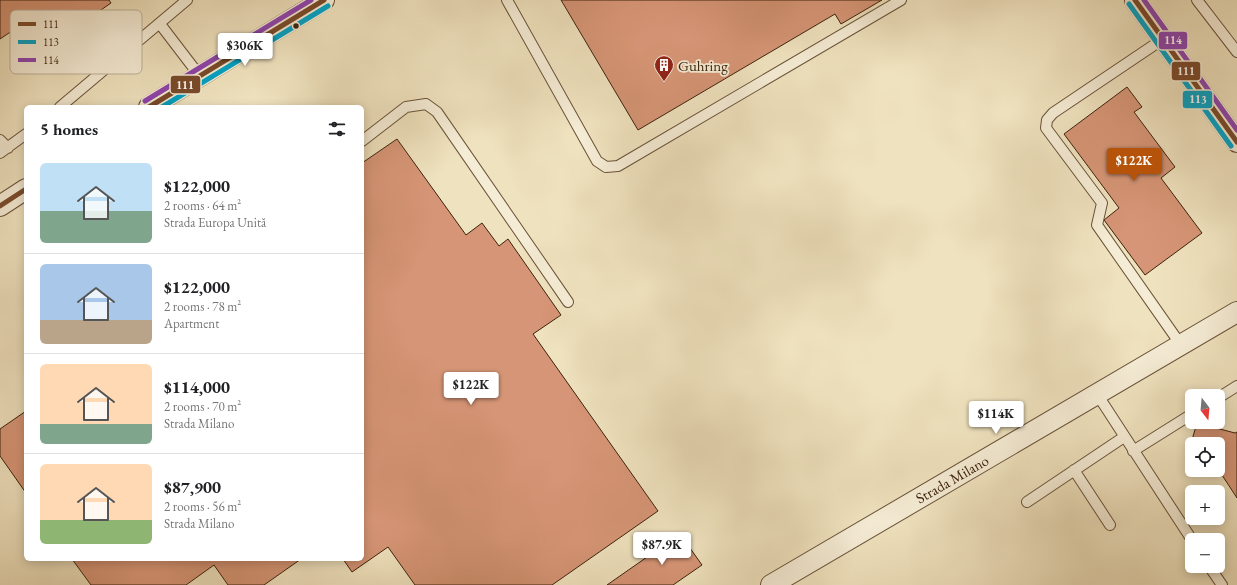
<!DOCTYPE html>
<meta charset="utf-8">
<style>
:root{--surface:#fff;--page:#f2f2f2;--text:#202124;--muted:#757577;--line:#e0e0e0;--accent:#b45309}
body{margin:0;font-family:"EB Garamond",serif;background:var(--page);color:var(--text);height:100vh;display:flex;flex-direction:column;font-size:15px;white-space:nowrap}
*{box-sizing:border-box;margin:0}
p{font-size:13px;color:var(--muted)}
.icon{flex:none;width:22px;height:22px;fill:none;stroke:currentColor;stroke-width:2;stroke-linecap:round;stroke-linejoin:round}
.map{position:relative;flex:1;overflow:hidden}
.sheet{position:absolute;left:24px;top:105px;width:340px;height:456px;display:flex;flex-direction:column;background:var(--surface);border-radius:6px;box-shadow:0 2px 10px #0003}
.sheet>*{flex:none}
.needle{width:26px;rotate:164deg}
.fabs{position:absolute;left:1185px;top:389px;display:grid;gap:8px}
.fabs a{display:grid;place-items:center;width:40px;height:40px;border-radius:6px;background:var(--surface);box-shadow:0 2px 10px #0003;font-size:20px}
.price{position:absolute;translate:-50% -34px;padding:0 9px;border-radius:4px;background:#fff;color:#222;font-size:13px;line-height:26px;filter:drop-shadow(0 1px 2px #0008)}
.price::after{content:'';position:absolute;left:50%;top:24px;width:12px;height:9px;margin-left:-6px;background:inherit;clip-path:polygon(0 0,100% 0,50% 100%)}
.price.selected{background:var(--accent);color:#fff}
ul{padding:0;list-style:none}
li{display:flex;align-items:center;gap:12px;height:100px;padding:0 16px}
li+li{border-top:1px solid var(--line)}
li span{display:grid;place-items:center;flex:none;width:112px;height:80px;border-radius:6px;color:#555}
li>.icon{margin-inline-start:auto}
span .icon{width:48px;height:48px;fill:#fffc;stroke-width:1}
li b{font-size:17px}
h2{display:flex;justify-content:space-between;align-items:center;height:48px;padding:0 16px;font-size:17px}
.map>svg:first-child{display:block}
.building{fill:#d69576;stroke:#3c220c}
.lines{fill:none;stroke-linecap:round;stroke-linejoin:round}
.lane-casing{stroke:#695238;stroke-width:12}
.street-casing{stroke:#695238;stroke-width:22}
.lane{stroke:#f5ecd5;stroke-width:10}
.street{stroke:#f5ecd5;stroke-width:20}
.bus-1-casing{stroke:#f5ecd5;stroke-width:8}
.bus-2-casing{stroke:#f5ecd5;stroke-width:8}
.bus-3-casing{stroke:#f5ecd5;stroke-width:8}
.bus-1{stroke:#7a4b2a;stroke-width:5}
.bus-2{stroke:#03a2c4;stroke-width:5}
.bus-3{stroke:#8e44ad;stroke-width:5}
.bus-dot{fill:#3c220c;stroke:#f5ecd5;stroke-width:1.5}
.labels{text-anchor:middle;dominant-baseline:central;stroke-width:3.5;stroke-linejoin:round;paint-order:stroke}
.poi-label{font-size:15px;fill:#3c220c;stroke:#f5ecd5;text-anchor:start}
.street-label{font-size:15px;fill:#3c220c;stroke:#f5ecd5}
.key{fill:#f5ecd5;stroke:#beaf99;stroke-width:1}
.key-label{font-size:11px;fill:#3c220c}
.line-badge{stroke:#f5ecd5;stroke-width:1.5}
.badge-label{font-size:11px;text-anchor:middle;font-weight:bold;fill:#fff}
</style>
<div class="map">
<svg width="1237" height="585" viewBox="0 0 1237 585">
<rect width="100%" height="100%" fill="#efe2be"/>
<filter id="stains"><feTurbulence type="fractalNoise" baseFrequency=".005" numOctaves="4"/><feColorMatrix values="0 0 0 0 .2 0 0 0 0 .09 0 0 0 0 .02 0 0 0 .5 -.17"/></filter>
<radialGradient id="worn" r=".72"><stop offset=".6" stop-color="#630" stop-opacity="0"/><stop offset="1" stop-color="#630" stop-opacity=".3"/></radialGradient>
<!-- building -->
<path class="building" d="M0,0H109L111,3L59,39L40,12L0,39Z
M561,0H882L841,24L835,14L638,130Z
M1127,87L1142,107L1134,112L1175,167L1161,178L1202,233L1145,275L1104,220L1119,208L1064,134Z
M397,139L466,235L482,223L499,246L508,239L561,315L533,334L658,511L552,585H415L388,547L352,572L343,559H362V163Z
M26,411V493L0,456V429Z
M1197,423L1235,433L1237,432V498L1220,472L1215,470H1218V444H1192V462L1186,460Z
M680,534L702,565L673,585H607Z
M72,559H301L264,585H228L214,565L186,585H91Z"/>
<g class="lines">
<!-- lane casing -->
<g class="lane-casing">
<path id="lane" d="M507,0L597,161L606,167L618,166L901,0
M1197,0L1237,52
M160,24L199,75
M1163,39L1053,113L1047,120L1046,128L1102,203L1097,225L1181,345
M60,107L187,0
M0,140L8,148
M362,141L406,107L426,104L437,112L568,302
M0,153L26,134
M1097,394L1192,540
M1218,398L1237,386
M1133,451L1192,414
M1074,470L1110,525
M1027,502L1124,437
M1209,566L1222,585"/>
</g>
<!-- street casing -->
<g class="street-casing">
<path id="street" d="M1135,0L1237,142
M149,107L324,0
M0,206L26,189
M771,585L1237,312"/>
</g>
<!-- lane -->
<use href="#lane" class="lane"/>
<!-- street -->
<use href="#street" class="street"/>
<!-- bus-1 casing -->
<g class="bus-1-casing">
<path id="bus-1" d="M1135,0L1237,142
M149,107L324,0
M0,206L26,189"/>
</g>
<!-- bus-2 casing -->
<g class="bus-2-casing">
<path id="bus-2" d="M1129,4L1231,146
M162,107L328,6"/>
</g>
<!-- bus-3 casing -->
<g class="bus-3-casing">
<path id="bus-3" d="M1144,0L1237,130
M145,101L311,0"/>
</g>
<!-- bus-1 -->
<use href="#bus-1" class="bus-1"/>
<!-- bus-2 -->
<use href="#bus-2" class="bus-2"/>
<!-- bus-3 -->
<use href="#bus-3" class="bus-3"/>
</g>
<!-- icons -->
<defs>
<g id="building-pin" transform="scale(1)"><path d="M0 17L-7.5 6A9.5 9.5 0 1 1 7.5 6Z" fill="#8f2418" stroke="#f5ecd5"/><path d="M-4-6H4V6H1V3H-1V6H-4ZM-2.5-4.3h1.7v1.8h-1.7ZM.8-4.3h1.7v1.8H.8ZM-2.5-1h1.7V.8h-1.7ZM.8-1h1.7V.8H.8Z" fill="#fff"/></g>
</defs>
<g fill-rule="evenodd">
<use href="#building-pin" x="664" y="65"/>
</g>
<!-- markers -->
<circle class="bus-dot" cx="296" cy="26" r="3.5"/>
<g class="labels">
<!-- poi labels -->
<g class="poi-label">
<text x="678" y="65">Guhring</text>
</g>
<!-- street labels -->
<g class="street-label">
<text transform="translate(952 479) rotate(-30)">Strada Milano</text>
</g>
</g>
<!-- legend -->
<rect x="10" y="10" width="132" height="64" rx="6" class="key"/>
<rect x="18" y="22" width="18" height="4" fill="#7a4b2a"/>
<rect x="18" y="40" width="18" height="4" fill="#03a2c4"/>
<rect x="18" y="58" width="18" height="4" fill="#8e44ad"/>
<g class="key-label">
<text x="43" y="28">111</text>
<text x="43" y="46">113</text>
<text x="43" y="64">114</text>
</g>
<g class="line-badge">
<rect x="1158" y="31" width="30" height="19" rx="4" fill="#8e44ad"/>
<rect x="1171" y="61" width="30" height="20" rx="4" fill="#7a4b2a"/>
<rect x="170" y="75" width="31" height="19" rx="4" fill="#7a4b2a"/>
<rect x="1182" y="90" width="31" height="19" rx="4" fill="#03a2c4"/>
</g>
<g class="badge-label">
<text x="1173" y="44">114</text>
<text x="1186" y="75">111</text>
<text x="185" y="89">111</text>
<text x="1198" y="103">113</text>
</g>
<rect width="100%" height="100%" filter="url(#stains)"/>
<rect width="100%" height="100%" fill="url(#worn)"/>
</svg>
<div class="fabs">
<a><svg class="needle" viewBox="-14 -14 28 28"><path d="M0-13l5 13h-10z" fill="#e53935"/><path d="M0 13l5-13h-10z" fill="#757577"/></svg></a>
<a><svg class="icon" aria-label="locate" viewBox="0 0 24 24"><circle cx="12" cy="12" r="6"/><path d="M12 2v4M12 18v4M2 12h4M18 12h4"/></svg></a>
<a>+</a>
<a>−</a>
</div>
<b class="price" style="left:245px;top:67px">$306K</b>
<b class="price selected" style="left:1134px;top:182px">$122K</b>
<b class="price" style="left:471px;top:406px">$122K</b>
<b class="price" style="left:996px;top:435px">$114K</b>
<b class="price" style="left:662px;top:566px">$87.9K</b>
<section class="sheet">
<h2>5 homes<svg class="icon" aria-label="filters" viewBox="0 0 24 24"><path d="M4 7h16M4 17h16"/><circle cx="9" cy="7" r="2"/><circle cx="15" cy="17" r="2"/></svg></h2>
<ul>
<li><span style="background:linear-gradient(#bfe0f5 60%,#7fa58c 0)"><svg class="icon" aria-label="home" viewBox="0 0 24 24"><path d="M3 11l9-7 9 7M6 9v11h12V9"/></svg></span><div><b>$122,000</b><p>2 rooms · 64 m²</p><p>Strada Europa Unită</p></div></li>
<li><span style="background:linear-gradient(#a9c7e8 70%,#b9a48a 0)"><svg class="icon" aria-label="home" viewBox="0 0 24 24"><path d="M3 11l9-7 9 7M6 9v11h12V9"/></svg></span><div><b>$122,000</b><p>2 rooms · 78 m²</p><p>Apartment</p></div></li>
<li><span style="background:linear-gradient(#ffd9b3 75%,#7fa58c 0)"><svg class="icon" aria-label="home" viewBox="0 0 24 24"><path d="M3 11l9-7 9 7M6 9v11h12V9"/></svg></span><div><b>$114,000</b><p>2 rooms · 70 m²</p><p>Strada Milano</p></div></li>
<li><span style="background:linear-gradient(#ffd9b3 70%,#8fb573 0)"><svg class="icon" aria-label="home" viewBox="0 0 24 24"><path d="M3 11l9-7 9 7M6 9v11h12V9"/></svg></span><div><b>$87,900</b><p>2 rooms · 56 m²</p><p>Strada Milano</p></div></li>
</ul>
</section>
</div>
